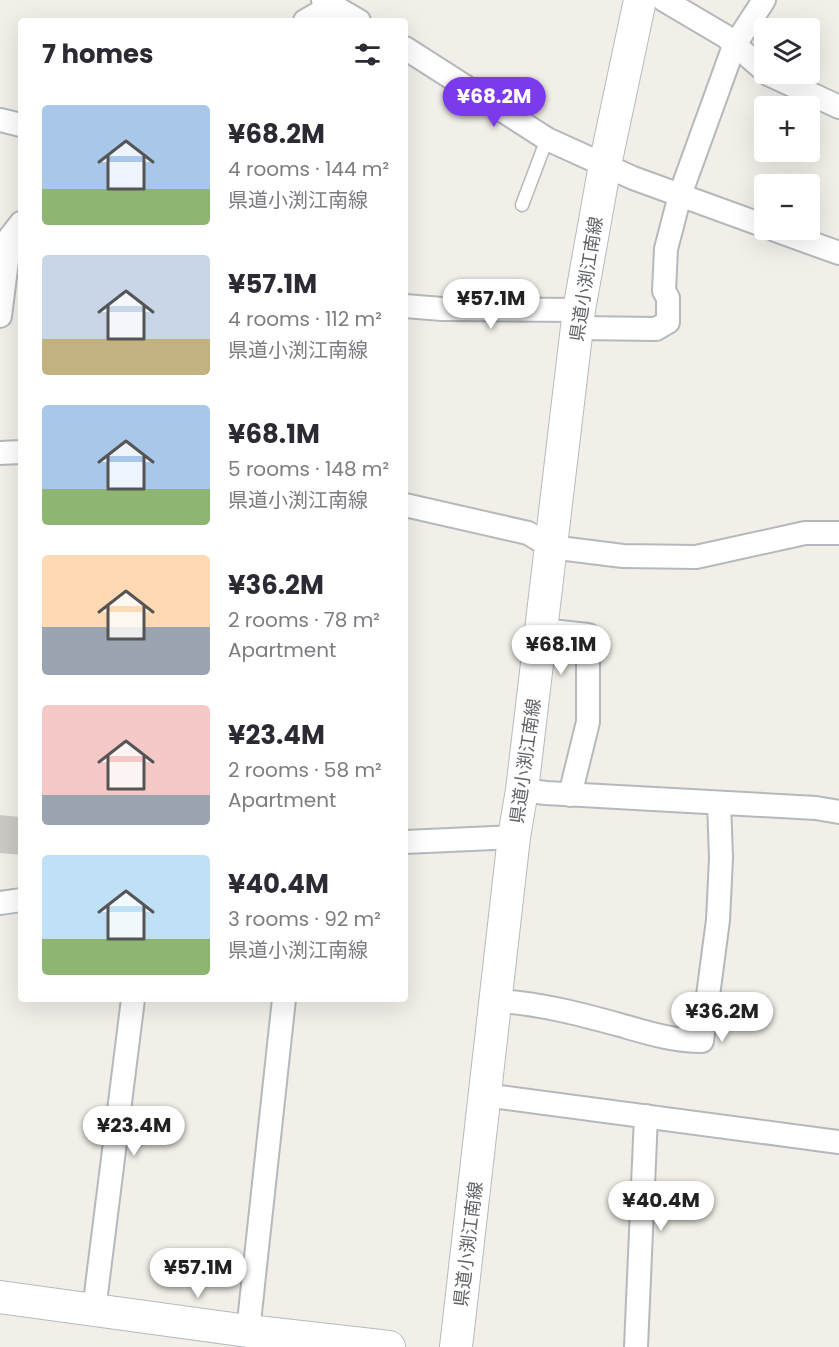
<!DOCTYPE html>
<meta charset="utf-8">
<style>
:root{--surface:#fff;--page:#f2f2f3;--text:#2b2b33;--muted:#7c7c81;--accent:#7c3aed}
body{margin:0;font-family:Poppins,"Noto Sans JP",sans-serif;background:var(--page);color:var(--text);height:100vh;display:flex;flex-direction:column;font-size:22px;white-space:nowrap}
*{box-sizing:border-box;margin:0}
p{font-size:20px;color:var(--muted)}
.icon{flex:none;width:33px;height:33px;fill:none;stroke:currentColor;stroke-width:2;stroke-linecap:round;stroke-linejoin:round}
.map{position:relative;flex:1;overflow:hidden}
.sheet{position:absolute;left:18px;top:18px;width:390px;height:984px;display:flex;flex-direction:column;background:var(--surface);border-radius:6px;box-shadow:0 6px 24px #0002}
.sheet>*{flex:none}
.buttons{position:absolute;left:754px;top:18px;display:grid;gap:12px}
.buttons a{display:grid;place-items:center;width:66px;height:66px;border-radius:6px;background:var(--surface);box-shadow:0 6px 24px #0002;font-size:30px}
.price{position:absolute;translate:-50% -51px;padding:0 14px;border-radius:21px;background:#fff;color:#222;font-size:20px;line-height:39px;filter:drop-shadow(0 2px 3px #0008)}
.price::after{content:'';position:absolute;left:50%;top:36px;width:18px;height:14px;margin-left:-9px;background:inherit;clip-path:polygon(0 0,100% 0,50% 100%)}
.price.selected{background:var(--accent);color:#fff}
ul{padding:0;list-style:none}
li{display:flex;align-items:center;gap:18px;height:150px;padding:0 24px}
li span{display:grid;place-items:center;flex:none;width:168px;height:120px;border-radius:6px;color:#555}
li>.icon{margin-inline-start:auto}
span .icon{width:72px;height:72px;fill:#fffc;stroke-width:1}
li b{font-size:26px}
h2{display:flex;justify-content:space-between;align-items:center;height:72px;padding:0 24px;font-size:26px}
.map>svg:first-child{display:block}
.building{fill:#cccac5}
.lines{fill:none;stroke-linecap:round;stroke-linejoin:round}
.lane-casing{stroke:#b5b8bc;stroke-width:15}
.street-casing{stroke:#b5b8bc;stroke-width:26}
.secondary-casing{stroke:#b6babf;stroke-width:34}
.lane{stroke:#fff;stroke-width:12}
.street{stroke:#fff;stroke-width:22}
.secondary{stroke:#fff;stroke-width:32}
.labels{text-anchor:middle;dominant-baseline:central;stroke-width:4.5;stroke-linejoin:round;paint-order:stroke}
.street-label{font-size:18px;fill:#5f6368;stroke:#fff}
</style>
<div class="map">
<svg width="839" height="1347" viewBox="0 0 839 1347">
<rect width="100%" height="100%" fill="#f1efe8"/>
<!-- building -->
<path class="building" d="M0,815L21,817V855L0,853Z"/>
<g class="lines">
<!-- lane casing -->
<g class="lane-casing">
<path id="lane" d="M522,205L547,139"/>
</g>
<!-- street casing -->
<g class="street-casing">
<path id="street" d="M323,0L359,21
M664,0L725,36L765,71
M305,21L331,6
M405,48L547,139L633,178L765,226
M768,74L839,107
M0,120L21,125
M775,230L839,253
M405,306L442,309L579,310
M0,316L10,237L21,223
M577,328L656,329L668,322V298L664,291L666,249L680,195L734,46L764,0
M0,453L21,452
M405,505L528,533L551,547L623,556L696,557L805,533H839
M541,630L588,635V722L570,795
M522,790L546,793L816,808L839,812
M405,842L514,837
M0,903L21,900
M496,1001C538,1003 580,1014 620,1025C648,1033 673,1041 702,1041L718,920L721,858L719,803
M485,1095L839,1142
M94,1310L133,999
M248,1331L284,999
M636,1347L646,1116"/>
</g>
<!-- secondary casing -->
<g class="secondary-casing">
<path id="secondary" d="M0,1297L248,1331L389,1347
M456,1347L514,837L522,790L579,310L605,165L640,0"/>
</g>
<!-- lane -->
<use href="#lane" class="lane"/>
<!-- street -->
<use href="#street" class="street"/>
<!-- secondary -->
<use href="#secondary" class="secondary"/>
</g>
<g class="labels">
<!-- street labels -->
<g class="street-label">
<text transform="translate(586 279) rotate(-81)">県道小渕江南線</text>
<text transform="translate(525 761) rotate(-82)">県道小渕江南線</text>
<text transform="translate(468 1244) rotate(-83)">県道小渕江南線</text>
</g>
</g>
</svg>
<div class="buttons">
<a><svg class="icon" aria-label="layers" viewBox="0 0 24 24"><path d="M12 4l9 5-9 5-9-5zM3 14l9 5 9-5"/></svg></a>
<a>+</a>
<a>−</a>
</div>
<b class="price selected" style="left:494px;top:128px">¥68.2M</b>
<b class="price" style="left:491px;top:330px">¥57.1M</b>
<b class="price" style="left:561px;top:676px">¥68.1M</b>
<b class="price" style="left:722px;top:1043px">¥36.2M</b>
<b class="price" style="left:134px;top:1157px">¥23.4M</b>
<b class="price" style="left:661px;top:1232px">¥40.4M</b>
<b class="price" style="left:198px;top:1299px">¥57.1M</b>
<section class="sheet">
<h2>7 homes<svg class="icon" aria-label="filters" viewBox="0 0 24 24"><path d="M4 7h16M4 17h16"/><circle cx="9" cy="7" r="2"/><circle cx="15" cy="17" r="2"/></svg></h2>
<ul>
<li><span style="background:linear-gradient(#a9c7e8 70%,#8fb573 0)"><svg class="icon" aria-label="home" viewBox="0 0 24 24"><path d="M3 11l9-7 9 7M6 9v11h12V9"/></svg></span><div><b>¥68.2M</b><p>4 rooms · 144 m²</p><p>県道小渕江南線</p></div></li>
<li><span style="background:linear-gradient(#c9d6e8 70%,#c2b280 0)"><svg class="icon" aria-label="home" viewBox="0 0 24 24"><path d="M3 11l9-7 9 7M6 9v11h12V9"/></svg></span><div><b>¥57.1M</b><p>4 rooms · 112 m²</p><p>県道小渕江南線</p></div></li>
<li><span style="background:linear-gradient(#a9c7e8 70%,#8fb573 0)"><svg class="icon" aria-label="home" viewBox="0 0 24 24"><path d="M3 11l9-7 9 7M6 9v11h12V9"/></svg></span><div><b>¥68.1M</b><p>5 rooms · 148 m²</p><p>県道小渕江南線</p></div></li>
<li><span style="background:linear-gradient(#ffd9b3 60%,#9aa5b1 0)"><svg class="icon" aria-label="home" viewBox="0 0 24 24"><path d="M3 11l9-7 9 7M6 9v11h12V9"/></svg></span><div><b>¥36.2M</b><p>2 rooms · 78 m²</p><p>Apartment</p></div></li>
<li><span style="background:linear-gradient(#f6c9c9 75%,#9aa5b1 0)"><svg class="icon" aria-label="home" viewBox="0 0 24 24"><path d="M3 11l9-7 9 7M6 9v11h12V9"/></svg></span><div><b>¥23.4M</b><p>2 rooms · 58 m²</p><p>Apartment</p></div></li>
<li><span style="background:linear-gradient(#bfe0f5 70%,#8fb573 0)"><svg class="icon" aria-label="home" viewBox="0 0 24 24"><path d="M3 11l9-7 9 7M6 9v11h12V9"/></svg></span><div><b>¥40.4M</b><p>3 rooms · 92 m²</p><p>県道小渕江南線</p></div></li>
</ul>
</section>
</div>
